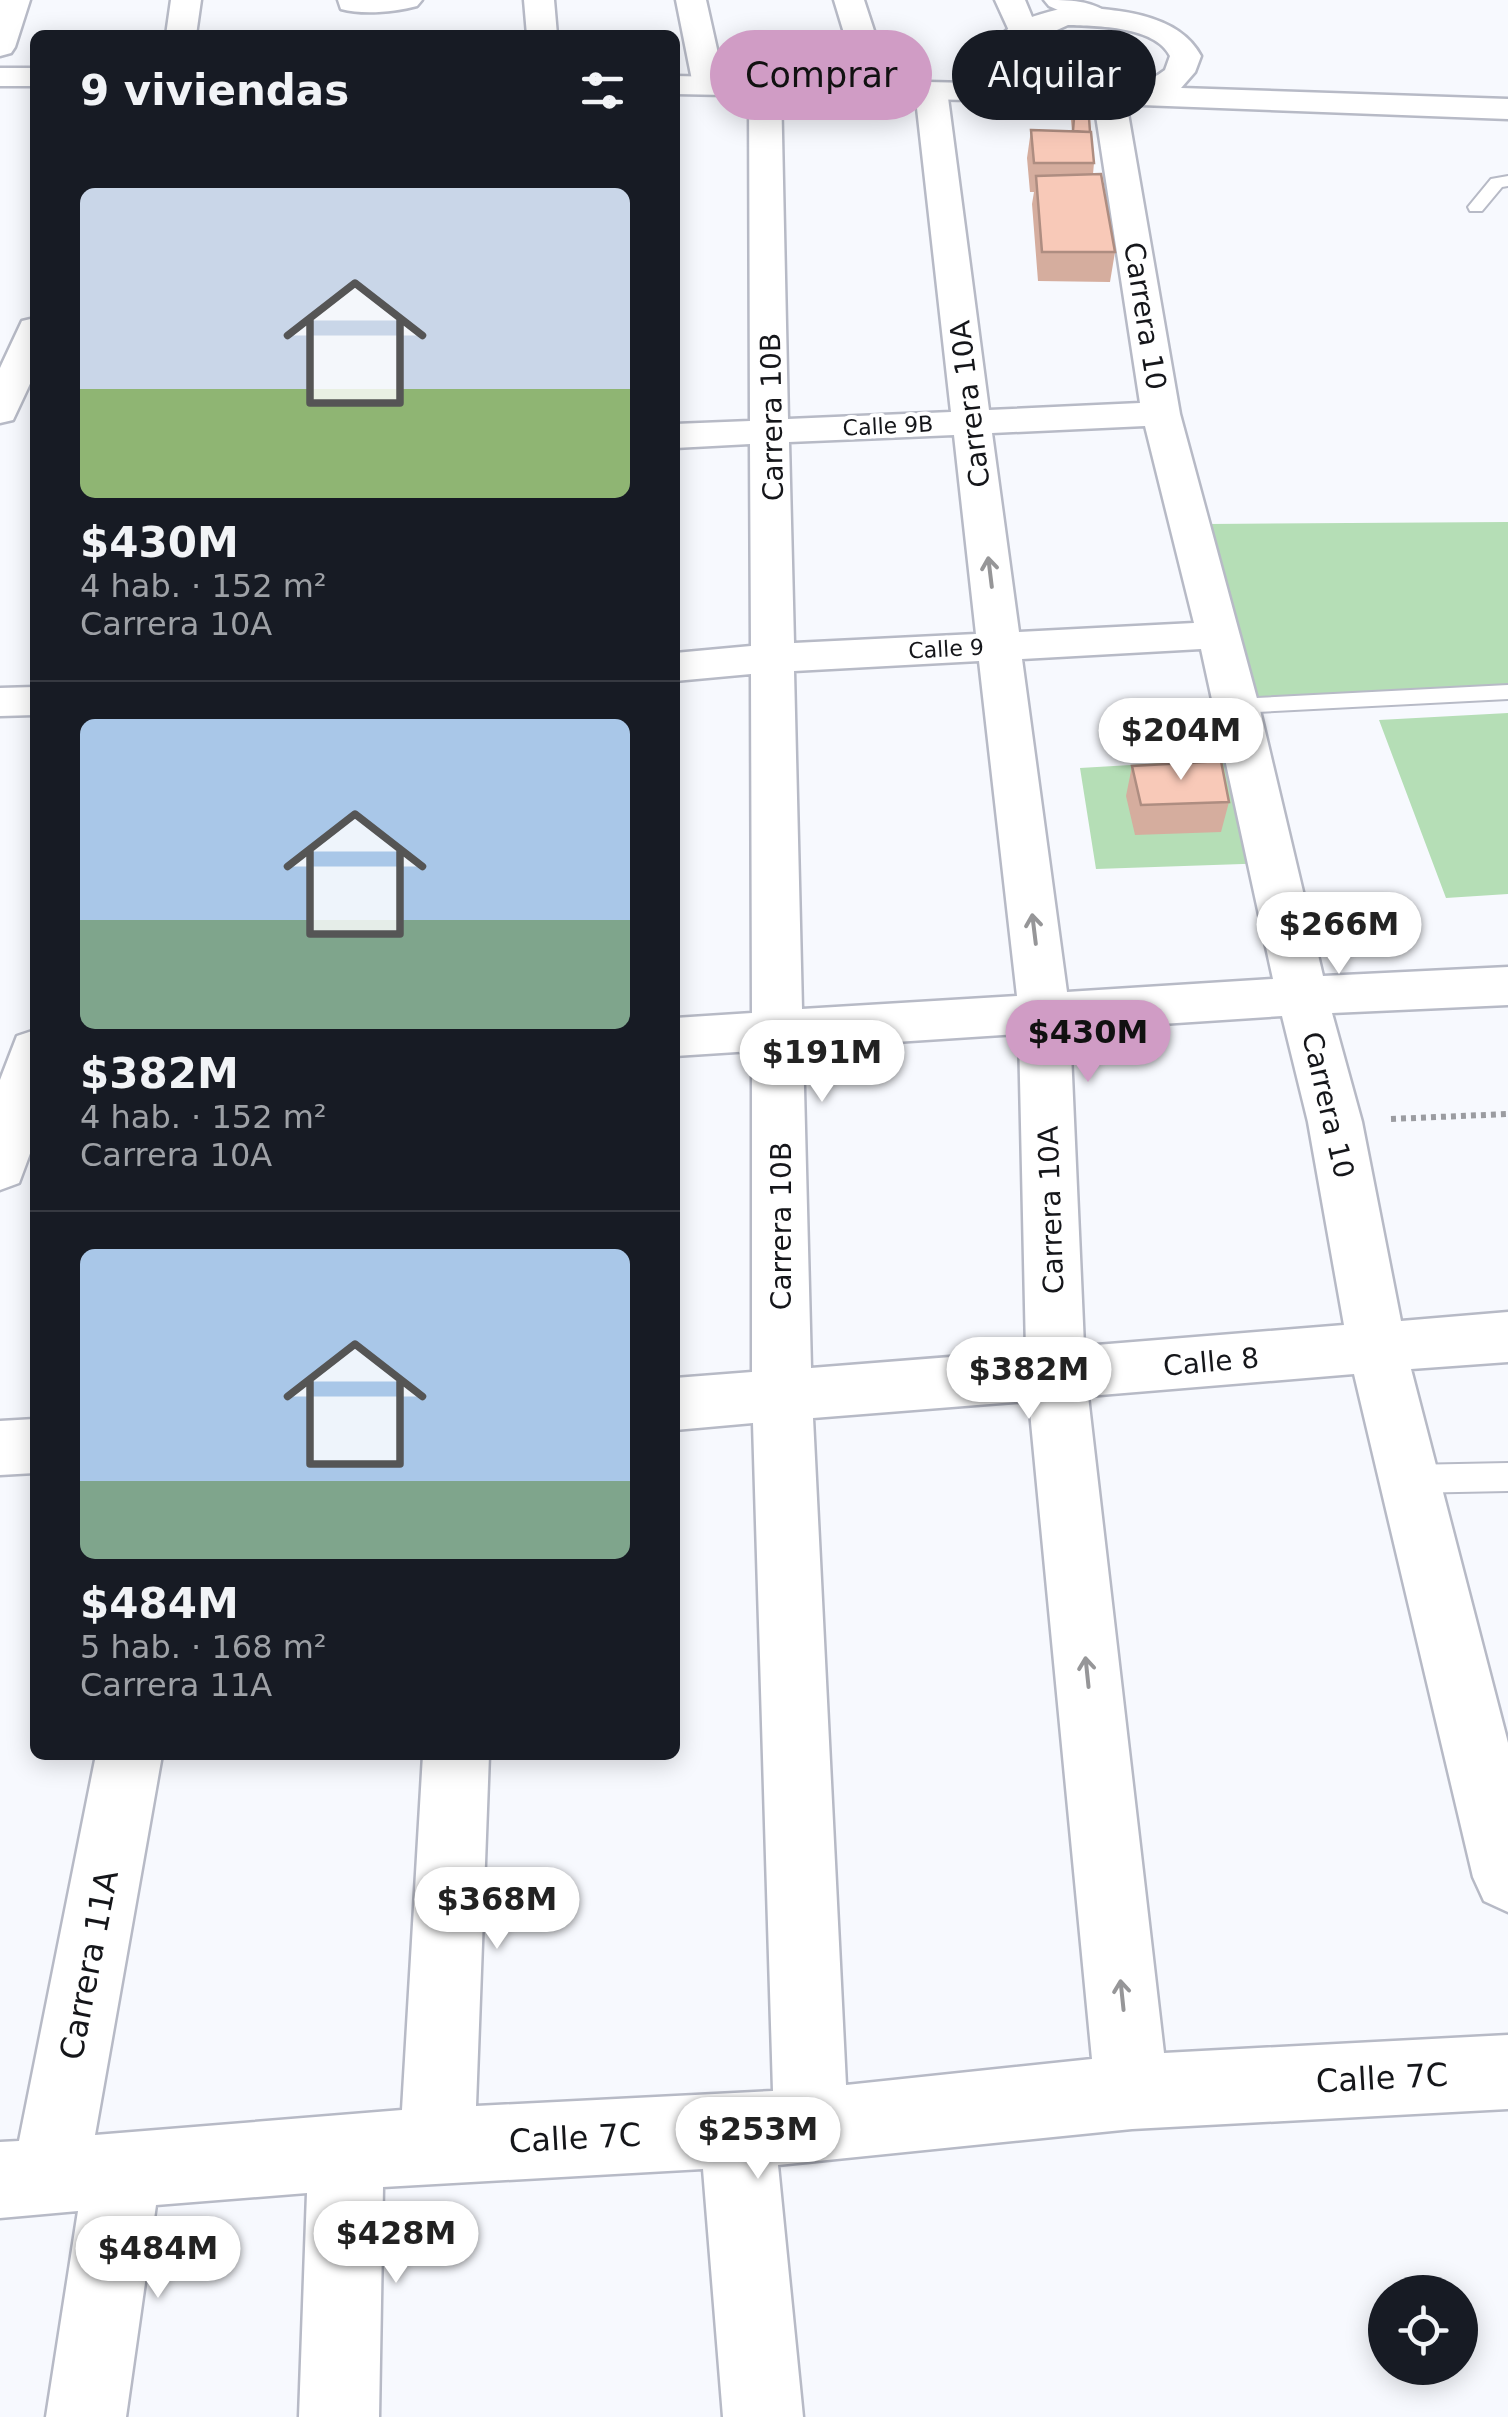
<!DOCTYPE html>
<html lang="es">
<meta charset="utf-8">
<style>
:root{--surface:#171b24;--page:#242831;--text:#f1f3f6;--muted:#9ea1a6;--line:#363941;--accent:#d09cc5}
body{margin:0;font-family:"DejaVu Sans",sans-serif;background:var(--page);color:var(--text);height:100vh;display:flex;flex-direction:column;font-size:38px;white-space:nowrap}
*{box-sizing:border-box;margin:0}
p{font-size:32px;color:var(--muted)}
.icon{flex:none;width:55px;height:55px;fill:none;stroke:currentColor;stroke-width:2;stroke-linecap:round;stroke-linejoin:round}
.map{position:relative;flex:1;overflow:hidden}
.drawer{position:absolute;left:30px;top:30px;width:650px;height:1730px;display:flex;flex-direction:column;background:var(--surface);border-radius:15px;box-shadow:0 5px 25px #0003}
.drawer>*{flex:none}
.banner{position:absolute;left:710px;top:30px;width:648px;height:90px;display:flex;gap:20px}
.buttons{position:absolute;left:1368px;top:2275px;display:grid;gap:20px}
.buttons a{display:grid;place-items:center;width:110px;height:110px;border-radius:50%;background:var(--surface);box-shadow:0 5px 25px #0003;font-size:50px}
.price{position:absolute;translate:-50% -85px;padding:0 22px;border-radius:35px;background:#fff;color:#222;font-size:32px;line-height:65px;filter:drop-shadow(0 2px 5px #0008)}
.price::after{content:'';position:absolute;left:50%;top:60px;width:30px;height:22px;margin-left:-15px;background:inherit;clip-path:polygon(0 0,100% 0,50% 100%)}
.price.selected{background:var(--accent);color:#111}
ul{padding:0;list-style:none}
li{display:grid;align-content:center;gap:20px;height:530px;padding:0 50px}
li+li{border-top:2px solid var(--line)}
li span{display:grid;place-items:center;height:310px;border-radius:15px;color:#555}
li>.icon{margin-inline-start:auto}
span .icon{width:180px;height:180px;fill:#fffc;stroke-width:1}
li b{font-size:42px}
h2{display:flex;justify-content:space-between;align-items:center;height:120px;padding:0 50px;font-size:42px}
.tag{padding:0 35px;border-radius:45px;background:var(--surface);box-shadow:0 5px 25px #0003;font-size:35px;line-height:90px}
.tag.selected{background:var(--accent);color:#111}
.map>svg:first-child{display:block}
.green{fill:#b5deb6}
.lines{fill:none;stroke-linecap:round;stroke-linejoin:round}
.lane-casing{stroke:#b7bac6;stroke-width:4}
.street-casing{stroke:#b7bac6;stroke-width:5}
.secondary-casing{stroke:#b7bac6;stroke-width:5}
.path{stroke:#9b9ca1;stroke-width:6;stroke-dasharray:5 5;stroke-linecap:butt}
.lane{fill:#fff;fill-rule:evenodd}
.street{fill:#fff;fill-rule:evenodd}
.secondary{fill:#fff;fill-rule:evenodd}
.wall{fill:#d5ad9e}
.building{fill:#f8c9b8;stroke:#ae8d81;stroke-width:2.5}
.oneway{stroke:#969698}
.labels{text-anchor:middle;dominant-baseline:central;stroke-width:8;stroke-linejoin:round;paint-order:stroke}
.far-street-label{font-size:22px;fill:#15161a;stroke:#fff}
.street-label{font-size:28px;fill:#15161a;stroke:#fff}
.near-street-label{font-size:32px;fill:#15161a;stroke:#fff}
</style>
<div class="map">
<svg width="1508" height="2417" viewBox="0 0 1508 2417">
<rect width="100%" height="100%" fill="#f7f9fe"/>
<!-- green -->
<path class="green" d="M1508,522V686L1257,702L1208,524Z
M1508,713V894L1446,898L1379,720Z
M1249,758L1273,863L1096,869L1080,768Z"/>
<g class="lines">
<!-- lane casing -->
<g class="lane-casing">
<path id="lane" d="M1508,176V186L1502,187L1482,211H1470L1468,207L1491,179Z
M1508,685V699L1237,713L1226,706L1237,699Z
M1508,1463V1491L1409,1493L1398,1489L1394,1479L1398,1469L1409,1465Z"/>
</g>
<!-- street casing -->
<g class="street-casing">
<path id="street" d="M0,0H30L15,47L11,53L0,56Z
M171,0H201L196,35H166Z
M338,0H422L417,6C395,12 363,15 341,9Z
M524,0H554L557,35H527Z
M676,0H706L725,85L720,92H698L693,85Z
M834,0H864L893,89L888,96H866L861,89Z
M995,0H1025L1037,29L1033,35H1011Z
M1044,0C1068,0 1095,0 1111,16L1107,22H1085L1049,6Z
M765,78L776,80L781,87L788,419L951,412L915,90L920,83H942L947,90L989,410L1140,403L1093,96L1098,89H1120L1125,96L1180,414L1259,706L1323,976L1508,967V1005L1332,1013L1362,1122L1401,1321L1508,1312V1362L1411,1369L1508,1743V1912L1484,1901L1473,1877L1354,1374L1088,1396L1164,2053L1508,2035V2109L1132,2129L778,2165L803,2417H723L703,2169L383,2187L379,2417H299L307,2193L156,2205L126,2417H46L78,2211L0,2218V2142L19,2141L96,1755H162L95,2135L402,2110L423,1755H489L476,2106L773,2091L753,1423L675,1430V1378L752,1372V1051L675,1056V1018L752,1013L751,674L675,681V653L751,646L750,444L675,448V424L750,421L749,87L754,80ZM1145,426L1194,623L1019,632L992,433ZM954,435L976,634L794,643L789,442ZM1201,649L1273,979L1067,992L1022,659ZM979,661L1017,996L802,1009L794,671ZM1282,1016L1308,1122L1344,1325L1084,1346L1070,1030ZM1019,1034L1026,1351L811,1368L803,1048ZM1029,1401L1092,2059L846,2085L813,1418Z
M35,318V373L13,420L0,423V368L22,321Z
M35,687V715L0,716V688Z
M35,1030V1140L19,1183L0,1190V1080L17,1036Z
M35,1419V1473L0,1475V1421Z"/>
</g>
<!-- secondary casing -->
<g class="secondary-casing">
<path id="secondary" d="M1068,7C1113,9 1178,12 1201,56L1195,72L1181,88L1508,99V119L1063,102L675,94V76L1011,84L999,75L989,58C997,22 1037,15 1068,7ZM1068,25C1097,26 1155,26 1170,56L1165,70C1127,100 1060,90 1023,63L1020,58L1026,44Z
M0,68H35V86H0Z"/>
</g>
<!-- path -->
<path class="path" d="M1391,1119L1508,1114"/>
<!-- lane -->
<use href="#lane" class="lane"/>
<!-- street -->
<use href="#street" class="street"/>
<!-- secondary -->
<use href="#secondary" class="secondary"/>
</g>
<!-- wall -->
<path class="wall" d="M1073,83L1088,100L1086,118L1094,163L1093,174L1115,252L1110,282L1038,281L1032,204L1034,192H1030L1027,158L1031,130L1072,131L1070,111Z
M1132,766L1229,802L1221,832L1135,835L1126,796Z"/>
<!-- building -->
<path class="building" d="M1073,83L1088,84V100H1074Z
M1074,118H1089L1090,132L1073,131Z
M1031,130L1091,132L1094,163H1034Z
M1101,174L1115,252H1042L1036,176Z
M1221,761L1229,802L1141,805L1132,766Z"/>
<!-- one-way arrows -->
<defs><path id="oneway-shaft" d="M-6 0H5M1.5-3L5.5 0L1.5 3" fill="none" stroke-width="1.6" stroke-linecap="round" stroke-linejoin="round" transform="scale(2.5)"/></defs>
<g class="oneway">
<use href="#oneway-shaft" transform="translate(990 572) rotate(-97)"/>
<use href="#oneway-shaft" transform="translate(1034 929) rotate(-97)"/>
<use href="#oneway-shaft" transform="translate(1087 1672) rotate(-96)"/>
<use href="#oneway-shaft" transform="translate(1122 1995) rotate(-96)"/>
</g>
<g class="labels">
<!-- far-street labels -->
<g class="far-street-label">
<text transform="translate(888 426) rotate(-3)">Calle 9B</text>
<text transform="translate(946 649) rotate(-3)">Calle 9</text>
</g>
<!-- street labels -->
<g class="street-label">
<text transform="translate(1145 316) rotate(81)">Carrera 10</text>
<text transform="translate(970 404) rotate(-97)">Carrera 10A</text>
<text transform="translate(772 417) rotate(-91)">Carrera 10B</text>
<text transform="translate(1328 1105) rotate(77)">Carrera 10</text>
<text transform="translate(1051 1210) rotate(-92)">Carrera 10A</text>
<text transform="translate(781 1226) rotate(-90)">Carrera 10B</text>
<text transform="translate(1211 1362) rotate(-5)">Calle 8</text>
</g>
<!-- near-street labels -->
<g class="near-street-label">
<text transform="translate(89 1965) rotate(-79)">Carrera 11A</text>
<text transform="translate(1382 2078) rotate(-3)">Calle 7C</text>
<text transform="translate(575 2138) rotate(-3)">Calle 7C</text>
</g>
</g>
</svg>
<div class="buttons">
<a><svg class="icon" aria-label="locate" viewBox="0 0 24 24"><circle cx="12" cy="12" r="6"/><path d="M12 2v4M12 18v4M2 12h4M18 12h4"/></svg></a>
</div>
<b class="price" style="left:1181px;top:783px">$204M</b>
<b class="price" style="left:1339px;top:977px">$266M</b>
<b class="price selected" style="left:1088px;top:1085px">$430M</b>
<b class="price" style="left:822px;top:1105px">$191M</b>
<b class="price" style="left:1029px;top:1422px">$382M</b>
<b class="price" style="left:497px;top:1952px">$368M</b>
<b class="price" style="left:758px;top:2182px">$253M</b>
<b class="price" style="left:396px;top:2286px">$428M</b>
<b class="price" style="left:158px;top:2301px">$484M</b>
<div class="banner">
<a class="tag selected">Comprar</a>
<a class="tag">Alquilar</a>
</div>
<section class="drawer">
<h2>9 viviendas<svg class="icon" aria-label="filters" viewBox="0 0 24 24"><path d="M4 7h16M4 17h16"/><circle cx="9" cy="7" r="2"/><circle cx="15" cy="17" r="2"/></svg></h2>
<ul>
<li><span style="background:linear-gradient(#c9d6e8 65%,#8fb573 0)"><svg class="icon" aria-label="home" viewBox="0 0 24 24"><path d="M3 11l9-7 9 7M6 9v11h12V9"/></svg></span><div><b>$430M</b><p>4 hab. · 152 m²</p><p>Carrera 10A</p></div></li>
<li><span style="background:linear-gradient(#a9c7e8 65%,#7fa58c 0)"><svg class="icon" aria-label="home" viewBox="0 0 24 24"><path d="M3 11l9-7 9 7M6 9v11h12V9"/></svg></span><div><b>$382M</b><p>4 hab. · 152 m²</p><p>Carrera 10A</p></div></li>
<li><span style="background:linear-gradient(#a9c7e8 75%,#7fa58c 0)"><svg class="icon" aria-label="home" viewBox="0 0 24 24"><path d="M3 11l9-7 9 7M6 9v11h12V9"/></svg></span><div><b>$484M</b><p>5 hab. · 168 m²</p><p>Carrera 11A</p></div></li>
</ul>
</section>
</div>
